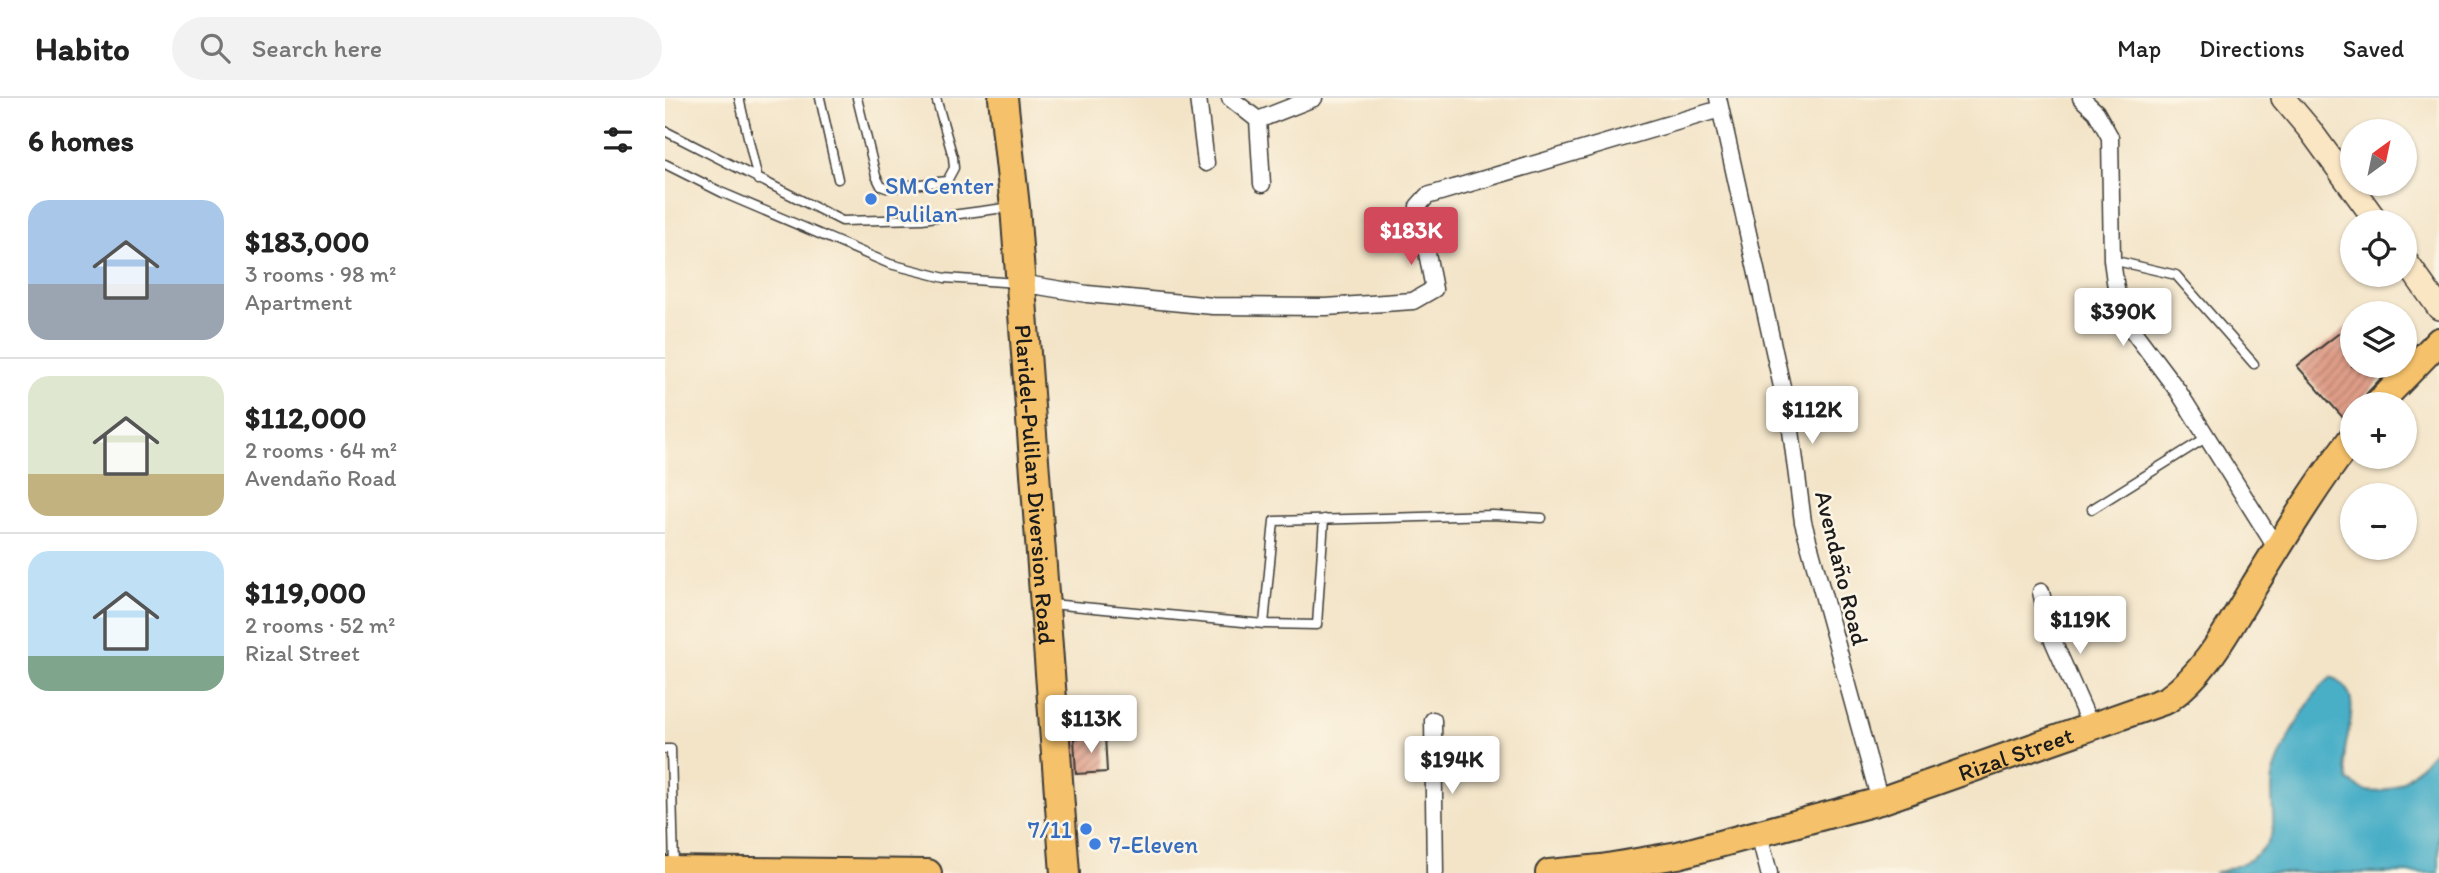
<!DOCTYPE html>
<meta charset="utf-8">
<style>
:root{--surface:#fff;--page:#f2f2f2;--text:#222;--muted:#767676;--line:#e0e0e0;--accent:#d1495b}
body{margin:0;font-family:Itim,sans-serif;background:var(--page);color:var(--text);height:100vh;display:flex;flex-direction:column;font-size:26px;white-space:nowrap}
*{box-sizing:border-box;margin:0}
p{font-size:23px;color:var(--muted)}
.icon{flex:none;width:38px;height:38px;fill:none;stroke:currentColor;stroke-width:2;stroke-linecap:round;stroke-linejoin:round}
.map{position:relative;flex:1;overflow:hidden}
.sheet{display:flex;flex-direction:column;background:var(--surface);width:665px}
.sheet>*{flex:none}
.needle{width:46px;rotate:33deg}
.controls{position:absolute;left:1675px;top:21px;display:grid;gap:14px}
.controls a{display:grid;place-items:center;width:77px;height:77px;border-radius:50%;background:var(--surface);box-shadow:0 2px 5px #0004;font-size:35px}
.price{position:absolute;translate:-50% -60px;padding:0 16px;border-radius:7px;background:#fff;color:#222;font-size:23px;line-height:46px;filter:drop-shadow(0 2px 4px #0008)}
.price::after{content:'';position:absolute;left:50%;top:42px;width:21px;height:16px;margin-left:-10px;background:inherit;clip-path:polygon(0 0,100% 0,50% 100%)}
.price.selected{background:var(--accent);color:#fff}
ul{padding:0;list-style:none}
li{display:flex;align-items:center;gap:21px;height:175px;padding:0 28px}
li+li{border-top:2px solid var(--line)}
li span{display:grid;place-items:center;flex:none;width:196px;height:140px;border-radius:21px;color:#555}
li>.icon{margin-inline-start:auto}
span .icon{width:84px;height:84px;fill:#fffc;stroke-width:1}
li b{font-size:30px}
h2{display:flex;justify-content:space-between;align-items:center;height:84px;padding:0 28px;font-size:30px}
header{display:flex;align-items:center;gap:42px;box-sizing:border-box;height:98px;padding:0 35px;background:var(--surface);border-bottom:2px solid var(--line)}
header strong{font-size:33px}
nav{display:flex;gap:38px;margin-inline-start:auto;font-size:24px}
.search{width:490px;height:63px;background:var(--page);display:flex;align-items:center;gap:18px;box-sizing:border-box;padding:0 24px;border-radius:38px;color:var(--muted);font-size:26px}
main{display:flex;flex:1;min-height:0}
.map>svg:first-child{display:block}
.water{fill:#48afc7;stroke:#326672;stroke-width:2}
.building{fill:url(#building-hatch)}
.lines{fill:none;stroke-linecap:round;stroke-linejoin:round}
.service-casing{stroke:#3c3a36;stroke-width:11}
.minor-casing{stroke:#3c3a36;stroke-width:19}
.secondary-casing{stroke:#3c3a36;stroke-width:26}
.primary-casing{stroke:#3c3a36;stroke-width:30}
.trunk-casing{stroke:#3c3a36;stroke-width:32}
.service{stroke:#fff;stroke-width:8}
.minor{stroke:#fff;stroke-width:16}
.secondary{stroke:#fbe6c4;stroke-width:23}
.primary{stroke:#f5c16b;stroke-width:26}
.trunk{stroke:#f5c16b;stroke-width:28}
.shop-dot{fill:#3f7fe0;stroke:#fcf5e5;stroke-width:2.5}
.labels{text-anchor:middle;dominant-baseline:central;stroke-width:5;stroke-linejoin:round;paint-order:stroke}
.shop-label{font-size:24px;fill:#366cbe;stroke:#fcf5e5;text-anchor:start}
.street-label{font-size:24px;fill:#1c1c1c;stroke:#fcf5e5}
</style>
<header>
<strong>Habito</strong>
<div class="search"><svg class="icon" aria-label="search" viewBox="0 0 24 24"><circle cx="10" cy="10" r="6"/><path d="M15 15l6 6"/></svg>Search here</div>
<nav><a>Map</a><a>Directions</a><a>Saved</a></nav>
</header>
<main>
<section class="sheet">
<h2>6 homes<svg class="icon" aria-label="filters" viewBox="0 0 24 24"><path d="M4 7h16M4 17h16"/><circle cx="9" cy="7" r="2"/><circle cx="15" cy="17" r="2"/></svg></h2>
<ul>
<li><span style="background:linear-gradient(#a9c7e8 60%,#9aa5b1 0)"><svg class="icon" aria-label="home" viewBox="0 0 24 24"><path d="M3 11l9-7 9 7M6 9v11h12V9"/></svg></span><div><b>$183,000</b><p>3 rooms · 98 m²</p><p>Apartment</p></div></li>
<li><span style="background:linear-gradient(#dfe7d0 70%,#c2b280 0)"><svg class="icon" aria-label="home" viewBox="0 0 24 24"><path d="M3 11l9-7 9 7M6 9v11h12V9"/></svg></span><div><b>$112,000</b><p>2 rooms · 64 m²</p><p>Avendaño Road</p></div></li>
<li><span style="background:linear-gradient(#bfe0f5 75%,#7fa58c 0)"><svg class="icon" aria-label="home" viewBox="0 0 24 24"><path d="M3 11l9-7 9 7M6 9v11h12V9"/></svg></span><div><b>$119,000</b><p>2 rooms · 52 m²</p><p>Rizal Street</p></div></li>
</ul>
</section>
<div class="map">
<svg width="1774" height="775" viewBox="0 0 1774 775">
<defs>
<pattern id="building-hatch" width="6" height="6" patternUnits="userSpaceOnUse" patternTransform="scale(1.75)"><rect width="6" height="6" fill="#df9d87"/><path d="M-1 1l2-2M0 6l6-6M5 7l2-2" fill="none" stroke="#b47f6e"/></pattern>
</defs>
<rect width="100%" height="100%" fill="#fcf5e5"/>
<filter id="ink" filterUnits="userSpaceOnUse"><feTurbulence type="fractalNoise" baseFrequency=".0143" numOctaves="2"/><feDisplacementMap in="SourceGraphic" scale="14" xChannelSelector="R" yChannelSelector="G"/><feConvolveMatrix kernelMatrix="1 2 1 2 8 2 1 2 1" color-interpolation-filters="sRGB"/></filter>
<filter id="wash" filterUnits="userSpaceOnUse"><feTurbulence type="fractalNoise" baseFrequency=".00686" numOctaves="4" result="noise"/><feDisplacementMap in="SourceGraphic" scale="28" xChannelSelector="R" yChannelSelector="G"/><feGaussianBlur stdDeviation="1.57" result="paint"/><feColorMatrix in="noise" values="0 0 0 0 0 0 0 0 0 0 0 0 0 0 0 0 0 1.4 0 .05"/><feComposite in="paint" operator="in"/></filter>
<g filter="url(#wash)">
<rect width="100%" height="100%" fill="#f3e4c8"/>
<!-- water -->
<path class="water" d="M1667,579C1699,596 1683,626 1680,654C1679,663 1682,674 1683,683C1689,686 1696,691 1702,693C1733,699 1755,667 1774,648V775H1549C1574,769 1605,757 1608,728C1609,712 1605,695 1608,679C1614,654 1646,593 1667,579Z"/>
<g id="blocks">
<!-- building -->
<path class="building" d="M1682,229L1687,234V268H1719L1724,272L1702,295L1696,306H1687V316L1681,323L1632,268Z
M440,638L442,674L411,676L409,640Z"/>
</g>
</g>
<g filter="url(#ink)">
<use href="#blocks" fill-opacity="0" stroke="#3c3a36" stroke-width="2"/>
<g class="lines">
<!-- service casing -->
<g class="service-casing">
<path id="service" d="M74,0L93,82
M155,0L173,81
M192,0L211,78L216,88L221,90L282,83L289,70L288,59L271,0
M0,33L177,123L257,121L347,109
M0,66L58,95L225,166L280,180L352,185
M1447,162L1511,177L1589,266
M1427,411L1542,339
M386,506L599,526L609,423L828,417L877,420
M599,526L652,527L659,421
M0,651H6L9,769"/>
</g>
<!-- minor casing -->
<g class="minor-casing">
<path id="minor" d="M533,0L541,65
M565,0L593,22L649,0
M1053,0L1125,325L1138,424L1215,703
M1416,0L1431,14L1445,39L1447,162L1452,198L1462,225L1513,293L1612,451
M593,22L597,86
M355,185L422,196L548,208L661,209L748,203L769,191L753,108L762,98L1055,11
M1376,494L1386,538L1427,631
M768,622L770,775
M1094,736L1104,775"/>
</g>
<!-- secondary casing -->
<g class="secondary-casing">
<path id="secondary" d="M1618,0L1645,32L1712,124
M1740,162L1774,210"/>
</g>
<!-- primary casing -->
<g class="primary-casing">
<g id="primary">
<path d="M1713,306L1774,243"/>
<path d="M0,772L263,775"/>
<path id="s1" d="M884,775L936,770L1013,757L1215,703L1502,602C1542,574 1564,529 1589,488C1620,438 1651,387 1687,340"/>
</g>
</g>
<!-- trunk casing -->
<g class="trunk-casing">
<g id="trunk">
<path id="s2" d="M338,0L350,109L400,775"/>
</g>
</g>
<!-- service -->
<use href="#service" class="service"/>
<!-- minor -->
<use href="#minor" class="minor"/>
<!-- secondary -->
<use href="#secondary" class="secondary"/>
<!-- primary -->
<use href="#primary" class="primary"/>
<!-- trunk -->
<use href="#trunk" class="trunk"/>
</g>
</g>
<!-- markers -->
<g class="shop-dot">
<circle cx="206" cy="101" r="7"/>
<circle cx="421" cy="731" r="7"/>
<circle cx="430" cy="746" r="7"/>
</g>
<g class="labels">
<!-- shop labels -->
<g class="shop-label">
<text x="220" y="87">SM Center<tspan x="220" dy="28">Pulilan</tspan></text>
<text x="407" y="731" text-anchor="end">7/11</text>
<text x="444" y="746">7-Eleven</text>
</g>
<!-- street labels -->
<g class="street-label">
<text stroke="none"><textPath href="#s2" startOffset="388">Plaridel-Pulilan Diversion Road</textPath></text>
<text transform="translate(1177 470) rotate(76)">Avendaño Road</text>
<text stroke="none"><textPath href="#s1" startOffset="483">Rizal Street</textPath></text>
</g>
</g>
</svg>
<div class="controls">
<a><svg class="needle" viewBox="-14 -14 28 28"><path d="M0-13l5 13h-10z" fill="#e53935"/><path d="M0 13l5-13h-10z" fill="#767676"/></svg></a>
<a><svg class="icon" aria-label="locate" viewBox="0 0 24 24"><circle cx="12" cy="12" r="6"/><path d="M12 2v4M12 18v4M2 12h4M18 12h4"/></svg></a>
<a><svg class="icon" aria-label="layers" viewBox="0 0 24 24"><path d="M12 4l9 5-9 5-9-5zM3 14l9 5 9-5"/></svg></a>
<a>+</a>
<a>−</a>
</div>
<b class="price selected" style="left:746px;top:169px">$183K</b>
<b class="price" style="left:1458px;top:250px">$390K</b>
<b class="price" style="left:1147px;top:348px">$112K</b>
<b class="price" style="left:1415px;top:558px">$119K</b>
<b class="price" style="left:426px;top:657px">$113K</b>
<b class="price" style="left:787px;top:698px">$194K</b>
</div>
</main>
